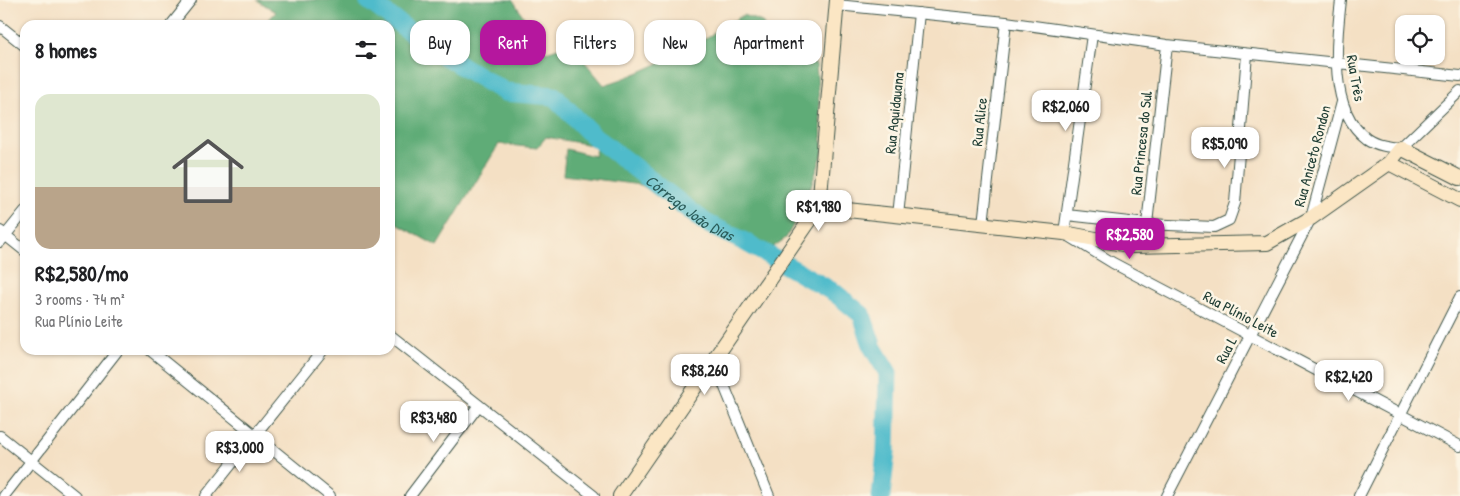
<!DOCTYPE html>
<meta charset="utf-8">
<style>
:root{--surface:#fff;--page:#f6f6f6;--text:#202124;--muted:#757577;--line:#e0e0e0;--accent:#b5179e}
body{margin:0;font-family:"Patrick Hand",sans-serif;background:var(--page);color:var(--text);height:100vh;display:flex;flex-direction:column;font-size:19px;white-space:nowrap}
*{box-sizing:border-box;margin:0}
p{font-size:16px;color:var(--muted)}
.icon{flex:none;width:28px;height:28px;fill:none;stroke:currentColor;stroke-width:2;stroke-linecap:round;stroke-linejoin:round}
.map{position:relative;flex:1;overflow:hidden}
.drawer{position:absolute;left:20px;top:20px;width:375px;height:335px;display:flex;flex-direction:column;background:var(--surface);border-radius:15px;box-shadow:0 1px 4px #0004}
.drawer>*{flex:none}
.banner{position:absolute;left:410px;top:20px;width:475px;height:45px;display:flex;gap:10px}
.buttons{position:absolute;left:1395px;top:15px;display:grid;gap:10px}
.buttons a{display:grid;place-items:center;width:50px;height:50px;border-radius:10px;background:var(--surface);box-shadow:0 1px 4px #0004;font-size:25px}
.price{position:absolute;translate:-50% -42px;padding:0 11px;border-radius:10px;background:#fff;color:#222;font-size:16px;line-height:32px;filter:drop-shadow(0 1px 2px #0008)}
.price::after{content:'';position:absolute;left:50%;top:30px;width:15px;height:11px;margin-left:-8px;background:inherit;clip-path:polygon(0 0,100% 0,50% 100%)}
.price.current{background:var(--accent);color:#fff}
ul{padding:0;list-style:none}
li{display:grid;align-content:center;gap:10px;height:265px;padding:0 15px}
li+li{border-top:1px solid var(--line)}
li span{display:grid;place-items:center;height:155px;border-radius:15px;color:#555}
li>.icon{margin-inline-start:auto}
span .icon{width:90px;height:90px;fill:#fffc;stroke-width:1}
li b{font-size:21px}
h2{display:flex;justify-content:space-between;align-items:center;height:60px;padding:0 15px;font-size:21px}
.chip{padding:0 18px;border-radius:15px;background:var(--surface);box-shadow:0 1px 4px #0004;font-size:18px;line-height:45px}
.chip.current{background:var(--accent);color:#fff}
.map>svg:first-child{display:block}
.forest{fill:#5eac77;stroke:#3e7456}
.lines{fill:none;stroke-linecap:round;stroke-linejoin:round}
.river{stroke:#4fbbcb;stroke-width:19}
.street-casing{stroke:#3f554a;stroke-width:12}
.secondary-casing{stroke:#3f554a;stroke-width:16}
.street{stroke:#fff;stroke-width:10}
.secondary{stroke:#fbe6c4;stroke-width:14}
.labels{text-anchor:middle;dominant-baseline:central;stroke-width:5;stroke-linejoin:round;paint-order:stroke}
.street-label{font-size:15px;fill:#1f3d34;stroke:#fcf5e5}
.water-label{font-size:16px;font-style:italic;fill:#2b5c5a;stroke:#fcf5e5}
</style>
<div class="map">
<svg width="1460" height="496" viewBox="0 0 1460 496">
<rect width="100%" height="100%" fill="#fcf5e5"/>
<filter id="ink" filterUnits="userSpaceOnUse"><feTurbulence type="fractalNoise" baseFrequency=".02" numOctaves="2"/><feDisplacementMap in="SourceGraphic" scale="10" xChannelSelector="R" yChannelSelector="G"/><feConvolveMatrix kernelMatrix="1 2 1 2 8 2 1 2 1" color-interpolation-filters="sRGB"/></filter>
<filter id="wash" filterUnits="userSpaceOnUse"><feTurbulence type="fractalNoise" baseFrequency=".0096" numOctaves="4" result="noise"/><feDisplacementMap in="SourceGraphic" scale="20" xChannelSelector="R" yChannelSelector="G"/><feGaussianBlur stdDeviation="1.12" result="paint"/><feColorMatrix in="noise" values="0 0 0 0 0 0 0 0 0 0 0 0 0 0 0 0 0 1.4 0 .05"/><feComposite in="paint" operator="in"/></filter>
<g filter="url(#wash)">
<rect width="100%" height="100%" fill="#f4e0c4"/>
<!-- forest -->
<path class="forest" d="M257,0H513L546,52L570,44L604,85C654,70 699,43 743,15L762,22L772,42L775,57L816,64L823,153L804,205L786,238L763,254L746,250L717,236L673,203L641,185L563,175L566,149L594,156L597,146L546,137L537,148L499,144L437,246L397,224L390,205V25H263L276,12Z"/>
<g class="lines">
<!-- river -->
<path class="river" id="s1" d="M368,0L433,49L505,92L554,96L591,134L706,223L747,243L835,293L862,315L873,348L888,373L886,452L881,496"/>
</g>
</g>
<g filter="url(#ink)">
<g class="lines">
<!-- street casing -->
<g class="street-casing">
<path id="street" d="M1341,0C1336,42 1328,110 1367,139C1377,146 1390,147 1401,148L1460,91
M837,5L1006,22L1167,45L1460,76
M171,25L191,0
M0,26L25,46
M1092,35L1064,233L1113,263L1460,446
M1067,215L1147,224L1167,45
M898,216L919,13
M983,224L1006,22
M1147,224L1214,227L1229,220L1235,203L1247,54
M0,231L25,251
M0,242L25,211
M390,335L594,496
M150,350L330,496
M713,358L769,496
M0,436L75,496
M4,496L118,350
M206,496L323,350
M410,496L479,405
M1167,496L1311,218L1342,102
M1359,496L1460,297"/>
</g>
<!-- secondary casing -->
<g class="secondary-casing">
<path id="secondary" d="M1389,163L1460,200
M819,207L1064,233L1133,246L1267,243L1311,218L1389,163L1401,148L1460,178
M620,496L819,207L837,0"/>
</g>
<!-- street -->
<use href="#street" class="street"/>
<!-- secondary -->
<use href="#secondary" class="secondary"/>
</g>
</g>
<g class="labels">
<!-- street labels -->
<g class="street-label">
<text transform="translate(1356 78) rotate(80)">Rua Três</text>
<text transform="translate(894 113) rotate(-84)">Rua Aquidauana</text>
<text transform="translate(979 122) rotate(-84)">Rua Alice</text>
<text transform="translate(1141 143) rotate(-84)">Rua Princesa do Sul</text>
<text transform="translate(1312 156) rotate(-75)">Rua Aniceto Rondon</text>
<text transform="translate(1241 314) rotate(28)">Rua Plínio Leite</text>
<text transform="translate(1226 350) rotate(-63)">Rua L</text>
</g>
<!-- water labels -->
<g class="water-label">
<text stroke="none"><textPath href="#s1" startOffset="391">Córrego João Dias</textPath></text>
</g>
</g>
</svg>
<div class="buttons">
<a><svg class="icon" aria-label="locate" viewBox="0 0 24 24"><circle cx="12" cy="12" r="6"/><path d="M12 2v4M12 18v4M2 12h4M18 12h4"/></svg></a>
</div>
<b class="price" style="left:1066px;top:132px">R$2,060</b>
<b class="price" style="left:1225px;top:169px">R$5,090</b>
<b class="price" style="left:819px;top:232px">R$1,980</b>
<b class="price current" style="left:1130px;top:260px">R$2,580</b>
<b class="price" style="left:705px;top:396px">R$8,260</b>
<b class="price" style="left:1349px;top:402px">R$2,420</b>
<b class="price" style="left:434px;top:443px">R$3,480</b>
<b class="price" style="left:240px;top:473px">R$3,000</b>
<div class="banner">
<a class="chip">Buy</a>
<a class="chip current">Rent</a>
<a class="chip">Filters</a>
<a class="chip">New</a>
<a class="chip">Apartment</a>
</div>
<section class="drawer">
<h2>8 homes<svg class="icon" aria-label="filters" viewBox="0 0 24 24"><path d="M4 7h16M4 17h16"/><circle cx="9" cy="7" r="2"/><circle cx="15" cy="17" r="2"/></svg></h2>
<ul>
<li><span style="background:linear-gradient(#dfe7d0 60%,#b9a48a 0)"><svg class="icon" aria-label="home" viewBox="0 0 24 24"><path d="M3 11l9-7 9 7M6 9v11h12V9"/></svg></span><div><b>R$2,580/mo</b><p>3 rooms · 74 m²</p><p>Rua Plínio Leite</p></div></li>
</ul>
</section>
</div>
